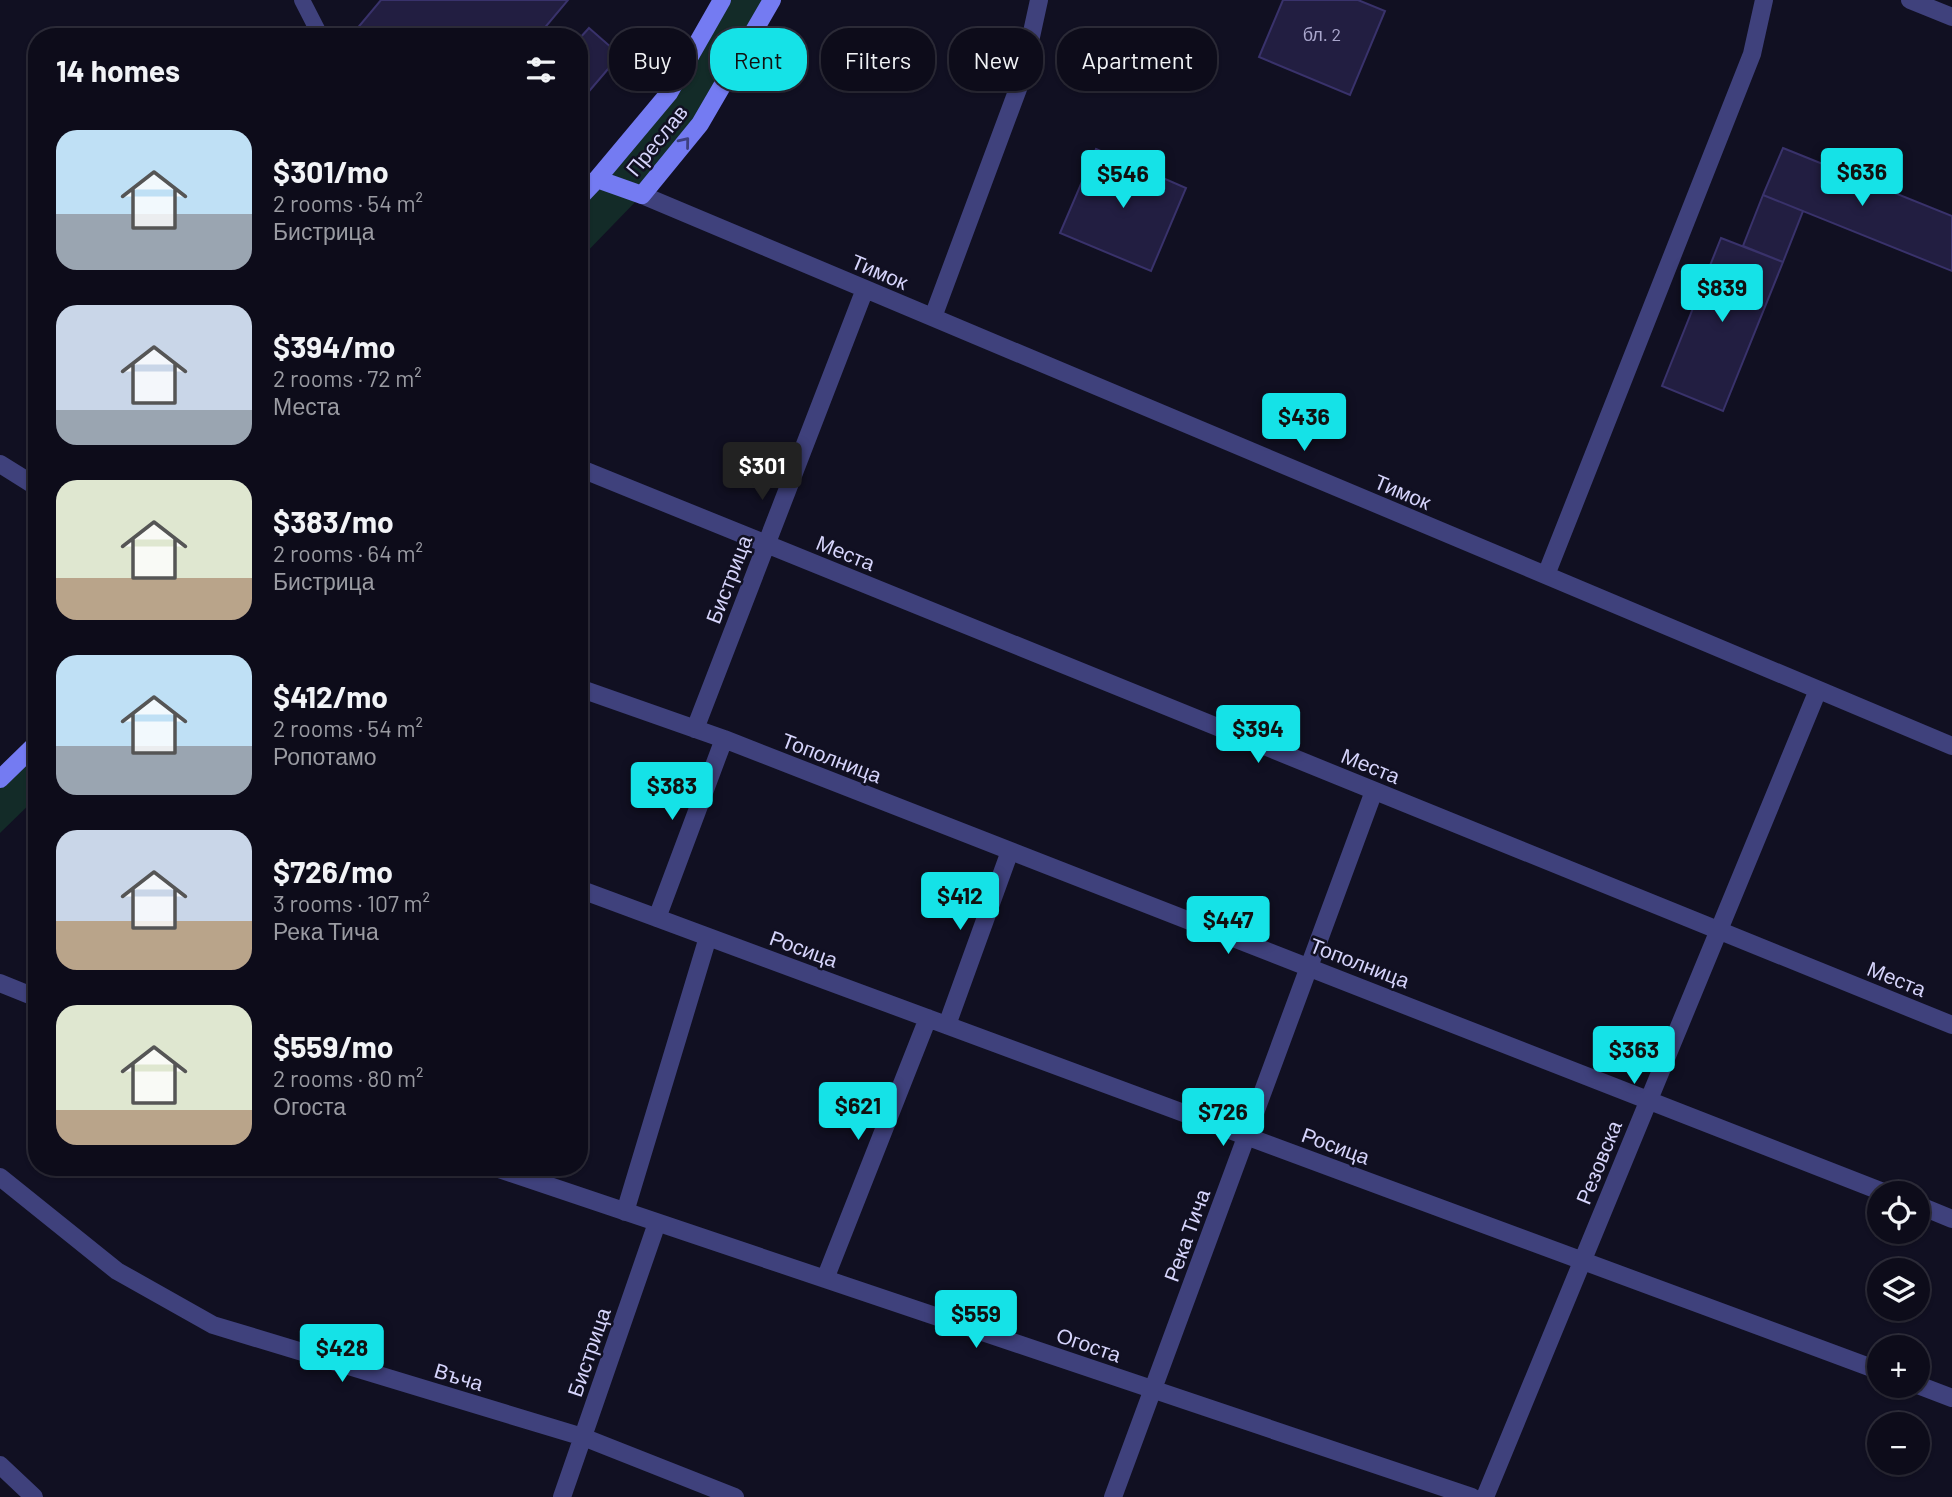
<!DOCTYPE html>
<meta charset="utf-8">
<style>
:root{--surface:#0d0c1a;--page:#1b1a27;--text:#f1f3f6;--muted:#9a9ba2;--line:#2d2c39;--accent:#15e2e7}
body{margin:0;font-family:Barlow,sans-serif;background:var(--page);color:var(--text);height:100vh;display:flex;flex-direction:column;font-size:26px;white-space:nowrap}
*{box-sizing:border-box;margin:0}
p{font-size:23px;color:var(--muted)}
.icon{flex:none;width:38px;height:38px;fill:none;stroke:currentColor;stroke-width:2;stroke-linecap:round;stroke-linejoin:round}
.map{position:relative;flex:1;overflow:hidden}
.details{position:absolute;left:28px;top:28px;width:560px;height:1148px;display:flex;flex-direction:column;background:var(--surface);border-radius:28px;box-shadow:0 2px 5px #0004,0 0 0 2px var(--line)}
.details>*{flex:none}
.banner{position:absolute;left:609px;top:28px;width:665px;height:63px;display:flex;gap:14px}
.tools{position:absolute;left:1867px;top:1181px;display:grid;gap:14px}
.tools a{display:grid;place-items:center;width:63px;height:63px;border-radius:50%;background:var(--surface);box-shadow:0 2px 5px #0004,0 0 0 2px var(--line);font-size:35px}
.price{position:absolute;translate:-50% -60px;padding:0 16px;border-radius:7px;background:var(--accent);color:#111;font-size:23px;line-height:46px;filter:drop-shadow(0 2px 4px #0008)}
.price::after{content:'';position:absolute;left:50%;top:42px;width:21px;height:16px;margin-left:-10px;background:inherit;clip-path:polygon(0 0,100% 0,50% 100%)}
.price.active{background:#222;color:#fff}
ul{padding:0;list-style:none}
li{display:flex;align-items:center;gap:21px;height:175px;padding:0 28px}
li span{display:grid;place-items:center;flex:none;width:196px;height:140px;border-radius:21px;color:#555}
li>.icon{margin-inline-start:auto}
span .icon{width:84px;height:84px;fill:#fffc;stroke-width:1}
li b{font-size:30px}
h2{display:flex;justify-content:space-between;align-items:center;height:84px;padding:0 28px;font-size:30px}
.chip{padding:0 24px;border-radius:28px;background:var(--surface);box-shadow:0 2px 5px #0004,0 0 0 2px var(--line);font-size:24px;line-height:63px}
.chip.active{background:var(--accent);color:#111}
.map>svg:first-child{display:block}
.green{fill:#132b28}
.building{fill:#221e41;stroke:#39326b;stroke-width:2}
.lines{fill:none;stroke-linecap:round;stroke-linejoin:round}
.service{stroke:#3f417c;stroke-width:16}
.minor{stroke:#3f417c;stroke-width:18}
.secondary{stroke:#747bf2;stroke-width:18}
.oneway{stroke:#3e4080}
.labels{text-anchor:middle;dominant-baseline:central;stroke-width:5;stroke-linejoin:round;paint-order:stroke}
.number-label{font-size:18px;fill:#a9a6cc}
.street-label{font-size:21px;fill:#d6d4fb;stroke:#111022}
</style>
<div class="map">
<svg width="1952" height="1497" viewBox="0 0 1952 1497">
<rect width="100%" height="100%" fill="#111022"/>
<!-- green -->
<path class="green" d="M722,0H772L700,124L642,195L579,260V197L669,93Z
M37,743V797L0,833V779Z"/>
<!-- building -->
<path class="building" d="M381,0H568L537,37H350Z
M1283,0H1358L1385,11L1350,95L1259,57Z
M589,28L620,55L579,103V39Z
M1783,148L1952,216V271L1763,195Z
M1096,149L1186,188L1151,271L1060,233Z
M1763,195L1803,211L1783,262L1743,246Z
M1721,238L1783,262L1723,411L1662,386Z"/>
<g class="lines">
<!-- service -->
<path class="service" d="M302,0L321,37"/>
<!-- minor -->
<path class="minor" d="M1910,0L1952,17
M642,195L1952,746
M933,317L1022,78L1039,0
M0,464L37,487
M579,468L1952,1025
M1546,575L1752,54L1764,0
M579,688L724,739L1888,1194
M695,729L865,289
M579,889L1880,1371
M657,918L724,739
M0,983L37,998
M947,1025L1010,851
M493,1167L1472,1497
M0,1177L117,1271L213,1325L583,1437L735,1497
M1918,1205L1952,1219
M625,1212L708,937
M825,1279L928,1018
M1918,1385L1952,1398
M0,1465L34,1497
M562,1497L657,1223
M1113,1497L1374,791
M1485,1497L1818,690"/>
<!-- secondary -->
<path class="secondary" d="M597,179L669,93L722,0
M579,198L597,179L642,195L700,124L772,0
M0,779L37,743"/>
</g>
<!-- one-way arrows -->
<defs><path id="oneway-chevron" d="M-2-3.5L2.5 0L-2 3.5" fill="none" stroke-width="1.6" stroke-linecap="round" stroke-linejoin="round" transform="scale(1.75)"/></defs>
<use class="oneway" href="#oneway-chevron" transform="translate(685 142) rotate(-51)"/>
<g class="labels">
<!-- number labels -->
<g class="number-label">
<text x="1322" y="34">бл. 2</text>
</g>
<!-- street labels -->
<g class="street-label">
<text transform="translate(656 140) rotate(-51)">Преслав</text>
<text transform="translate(880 271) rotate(23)">Тимок</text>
<text transform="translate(1403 491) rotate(23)">Тимок</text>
<text transform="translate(846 552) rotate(22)">Места</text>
<text transform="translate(728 579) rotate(-69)">Бистрица</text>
<text transform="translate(832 757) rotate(21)">Тополница</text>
<text transform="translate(1371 765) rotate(22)">Места</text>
<text transform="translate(804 948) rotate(20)">Росица</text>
<text transform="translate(1360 962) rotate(21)">Тополница</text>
<text transform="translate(1897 978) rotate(22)">Места</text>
<text transform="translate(1336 1145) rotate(20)">Росица</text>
<text transform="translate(1598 1162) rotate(-68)">Резовска</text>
<text transform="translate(1186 1235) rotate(-70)">Река Тича</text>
<text transform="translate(1089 1344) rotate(19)">Огоста</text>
<text transform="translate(588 1352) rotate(-71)">Бистрица</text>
<text transform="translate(459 1376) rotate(17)">Въча</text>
</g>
</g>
</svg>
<div class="tools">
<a><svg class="icon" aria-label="locate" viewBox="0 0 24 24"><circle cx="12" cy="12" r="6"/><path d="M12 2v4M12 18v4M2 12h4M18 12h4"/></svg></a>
<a><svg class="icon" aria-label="layers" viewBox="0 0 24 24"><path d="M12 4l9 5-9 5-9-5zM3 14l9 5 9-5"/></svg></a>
<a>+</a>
<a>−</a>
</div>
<b class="price" style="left:1862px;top:208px">$636</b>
<b class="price" style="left:1123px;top:210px">$546</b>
<b class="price" style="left:1722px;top:324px">$839</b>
<b class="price" style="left:1304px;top:453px">$436</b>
<b class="price active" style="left:762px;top:502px">$301</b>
<b class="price" style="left:1258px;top:765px">$394</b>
<b class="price" style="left:672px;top:822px">$383</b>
<b class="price" style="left:960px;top:932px">$412</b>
<b class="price" style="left:1228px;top:956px">$447</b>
<b class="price" style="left:1634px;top:1086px">$363</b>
<b class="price" style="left:858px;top:1142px">$621</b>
<b class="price" style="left:1223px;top:1148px">$726</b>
<b class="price" style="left:976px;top:1350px">$559</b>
<b class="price" style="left:342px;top:1384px">$428</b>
<div class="banner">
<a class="chip">Buy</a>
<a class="chip active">Rent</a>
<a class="chip">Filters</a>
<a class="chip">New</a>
<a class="chip">Apartment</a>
</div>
<section class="details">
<h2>14 homes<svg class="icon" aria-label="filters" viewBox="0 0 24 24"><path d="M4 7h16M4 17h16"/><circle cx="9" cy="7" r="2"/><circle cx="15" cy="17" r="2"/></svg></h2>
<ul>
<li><span style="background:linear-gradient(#bfe0f5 60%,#9aa5b1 0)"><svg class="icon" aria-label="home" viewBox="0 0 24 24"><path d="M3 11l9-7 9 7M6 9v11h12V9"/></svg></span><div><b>$301/mo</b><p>2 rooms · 54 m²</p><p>Бистрица</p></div></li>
<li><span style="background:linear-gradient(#c9d6e8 75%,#9aa5b1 0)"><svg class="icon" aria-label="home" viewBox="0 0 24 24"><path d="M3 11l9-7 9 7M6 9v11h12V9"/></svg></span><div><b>$394/mo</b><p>2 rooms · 72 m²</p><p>Места</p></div></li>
<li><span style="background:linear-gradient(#dfe7d0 70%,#b9a48a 0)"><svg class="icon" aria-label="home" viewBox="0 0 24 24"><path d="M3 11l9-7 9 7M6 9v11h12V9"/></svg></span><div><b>$383/mo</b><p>2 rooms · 64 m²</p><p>Бистрица</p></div></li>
<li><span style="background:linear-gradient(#bfe0f5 65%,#9aa5b1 0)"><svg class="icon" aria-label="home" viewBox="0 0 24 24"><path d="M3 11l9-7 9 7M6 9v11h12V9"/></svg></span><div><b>$412/mo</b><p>2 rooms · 54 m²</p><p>Ропотамо</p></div></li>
<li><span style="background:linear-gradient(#c9d6e8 65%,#b9a48a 0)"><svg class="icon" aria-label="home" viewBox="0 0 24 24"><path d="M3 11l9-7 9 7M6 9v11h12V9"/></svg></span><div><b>$726/mo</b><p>3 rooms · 107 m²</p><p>Река Тича</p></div></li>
<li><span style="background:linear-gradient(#dfe7d0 75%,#b9a48a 0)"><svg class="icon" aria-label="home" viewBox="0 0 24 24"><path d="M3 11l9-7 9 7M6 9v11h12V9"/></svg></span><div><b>$559/mo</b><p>2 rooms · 80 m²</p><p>Огоста</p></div></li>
</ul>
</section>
</div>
